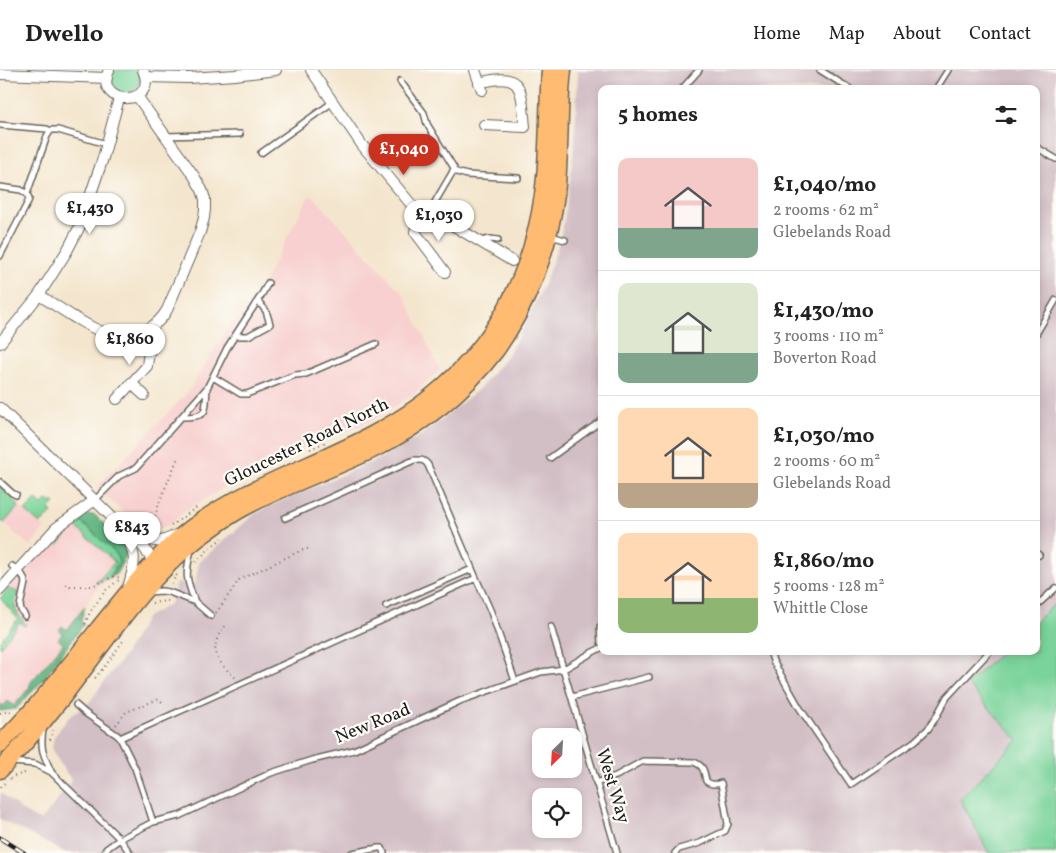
<!DOCTYPE html>
<meta charset="utf-8">
<style>
:root{--surface:#fff;--page:#f6f6f6;--text:#222;--muted:#767676;--line:#e0e0e0;--accent:#c8321e}
body{margin:0;font-family:Vollkorn,serif;background:var(--page);color:var(--text);height:100vh;display:flex;flex-direction:column;font-size:19px;white-space:nowrap}
*{box-sizing:border-box;margin:0}
p{font-size:16px;color:var(--muted)}
.icon{flex:none;width:28px;height:28px;fill:none;stroke:currentColor;stroke-width:2;stroke-linecap:round;stroke-linejoin:round}
.map{position:relative;flex:1;overflow:hidden}
.sheet{position:absolute;left:598px;top:15px;width:442px;height:570px;display:flex;flex-direction:column;background:var(--surface);border-radius:10px;box-shadow:0 2px 8px #0003}
.sheet>*{flex:none}
.needle{width:32px;rotate:204deg}
.fabs{position:absolute;left:532px;top:658px;display:grid;gap:10px}
.fabs a{display:grid;place-items:center;width:50px;height:50px;border-radius:10px;background:var(--surface);box-shadow:0 2px 8px #0003;font-size:25px}
.price{position:absolute;translate:-50% -42px;padding:0 11px;border-radius:18px;background:#fff;color:#222;font-size:16px;line-height:32px;filter:drop-shadow(0 1px 2px #0008)}
.price::after{content:'';position:absolute;left:50%;top:30px;width:15px;height:11px;margin-left:-8px;background:inherit;clip-path:polygon(0 0,100% 0,50% 100%)}
.price.selected{background:var(--accent);color:#fff}
ul{padding:0;list-style:none}
li{display:flex;align-items:center;gap:15px;height:125px;padding:0 20px}
li+li{border-top:1px solid var(--line)}
li span{display:grid;place-items:center;flex:none;width:140px;height:100px;border-radius:10px;color:#555}
li>.icon{margin-inline-start:auto}
span .icon{width:60px;height:60px;fill:#fffc;stroke-width:1}
li b{font-size:21px}
h2{display:flex;justify-content:space-between;align-items:center;height:60px;padding:0 20px;font-size:21px}
header{display:flex;align-items:center;gap:30px;box-sizing:border-box;height:70px;padding:0 25px;background:var(--surface);border-bottom:1px solid var(--line)}
header strong{font-size:24px}
nav{display:flex;gap:28px;margin-inline-start:auto;font-size:18px}
.map>svg:first-child{display:block}
.built{fill:#f7d0cf}
.industrial{fill:#d2bec5;fill-rule:evenodd}
.green{fill:#79d39a;stroke:#4a785b}
.forest{fill:#62b582;stroke:#3f684f}
.lines{fill:none;stroke-linecap:round;stroke-linejoin:round}
.lane-casing{stroke:#68635a;stroke-width:8}
.street-casing{stroke:#68635a;stroke-width:12}
.primary-casing{stroke:#68635a;stroke-width:19}
.path{stroke:#68635a;stroke-width:2;stroke-dasharray:1 4;stroke-linecap:butt}
.lane{stroke:#fff;stroke-width:5}
.street{stroke:#fff;stroke-width:10}
.primary{stroke:#ffbb71;stroke-width:16}
.rail-casing{stroke:#1c1c1c;stroke-width:5}
.rail{stroke:#fdfcf7;stroke-width:3;stroke-dasharray:9;stroke-linecap:butt}
.labels{text-anchor:middle;dominant-baseline:central;stroke-width:4.5;stroke-linejoin:round;paint-order:stroke}
.street-label{font-size:18px;fill:#1c1c1c;stroke:#fdfcf7}
</style>
<header>
<strong>Dwello</strong>
<nav><a>Home</a><a>Map</a><a>About</a><a>Contact</a></nav>
</header>
<div class="map">
<svg width="1056" height="783" viewBox="0 0 1056 783">
<rect width="100%" height="100%" fill="#fdfcf7"/>
<filter id="ink" filterUnits="userSpaceOnUse"><feTurbulence type="fractalNoise" baseFrequency=".02" numOctaves="2"/><feDisplacementMap in="SourceGraphic" scale="10" xChannelSelector="R" yChannelSelector="G"/><feConvolveMatrix kernelMatrix="1 2 1 2 8 2 1 2 1" color-interpolation-filters="sRGB"/></filter>
<filter id="wash" filterUnits="userSpaceOnUse"><feTurbulence type="fractalNoise" baseFrequency=".0096" numOctaves="4" result="noise"/><feDisplacementMap in="SourceGraphic" scale="20" xChannelSelector="R" yChannelSelector="G"/><feGaussianBlur stdDeviation="1.12" result="paint"/><feColorMatrix in="noise" values="0 0 0 0 0 0 0 0 0 0 0 0 0 0 0 0 0 1.4 0 .05"/><feComposite in="paint" operator="in"/></filter>
<g filter="url(#wash)">
<rect width="100%" height="100%" fill="#f4e6ce"/>
<!-- built -->
<path class="built" d="M309,126L314,127L404,225L440,300L413,325L374,350L358,357L329,366L306,376L232,413L184,441L179,447L166,456L159,458L148,457L141,454L120,439L96,418L186,324L236,247L251,234L264,212Z
M13,431L45,458L30,476L0,450V440Z
M86,445H95L119,469L127,484L114,509L99,516L85,536L81,551L84,554L42,611L16,639L0,641V571L18,548L0,528L59,463L71,454Z"/>
<!-- industrial -->
<path class="industrial" d="M578,0H1056V533L1036,551V19H601V581H1003L967,614L1018,670L960,729L989,783H66L0,749V722L24,742L41,751L72,711L54,684L52,677L54,667L69,647L89,633L111,602L121,591L147,547L170,534L177,513H195L199,492L255,444L272,435L379,389L409,373L435,355L480,318L508,285L524,257L545,212L559,173L564,151L571,104L575,67ZM541,666H574V699H541ZM541,726H574V759H541Z"/>
<!-- green -->
<path class="green" d="M116,0H136C150,19 121,33 113,15C110,9 112,5 116,0Z
M0,416L19,436L4,453L0,450Z
M36,430L42,435L48,430L51,433L53,431L55,433L49,439L52,443L40,454L25,441Z
M78,449L116,483L119,491L110,507L96,513L115,492L75,456L58,475L52,470L64,458Z
M9,519L18,522L15,535L16,541L26,555L25,556L20,552L0,577V571L18,549L0,528Z
M1056,533V783H989L960,729L1018,670L967,614L1003,581H1036V551Z"/>
<!-- forest -->
<path class="forest" d="M86,445H95L119,469L127,484L116,504L110,507L119,491L116,483L78,449Z
M85,536L81,551L84,554L42,611L16,639L0,641V634L3,636L8,631L14,636L29,618L31,612L63,574L58,569L63,563L59,560L62,556L67,560Z"/>
</g>
<g filter="url(#ink)">
<g class="lines">
<!-- lane casing -->
<g class="lane-casing">
<path id="lane" d="M820,0L850,19
M400,11L424,43L427,54L454,98L452,103L435,132L433,145
M682,19L699,0
M936,19L948,0
M0,55L47,59L50,61
M165,66L240,64
M1036,77L1056,89
M261,83L333,32
M453,101L467,105L518,108
M0,117L21,120L27,124L29,129L27,134L0,186
M27,124L47,66L51,60H58L106,74
M551,166L565,170
M481,171L490,169L498,170
M1036,264L1056,230
M235,266H248L270,254L266,241L258,231
M213,307L241,324H247L295,305L306,304L376,274
M182,347C209,347 205,343 207,318
M550,388L601,351
M0,412L12,423L16,425
M95,430L119,406L136,398L207,318L227,278L262,224L268,213
M285,448L414,390C420,390 424,389 428,395L476,508
M191,480C185,505 186,509 195,532
M1036,483L1039,485
M12,496C19,501 24,504 25,513L20,536L21,540L25,546
M148,522L162,521L169,522L195,532L211,546
M386,536L472,499
M1036,536L1056,518
M551,557L617,783
M600,557L601,573
M770,581L773,591L799,637L851,714L915,671L928,659L936,647L947,627L990,581
M572,627L649,607
M76,635L85,643L117,665L120,668L135,698L153,752
M43,659C40,679 43,684 51,701
M120,668L476,508L491,542L515,611
M12,692L35,694L51,702L120,769L130,783
M596,713L616,706L643,691L694,692C704,696 704,701 706,711C711,715 715,715 721,713L728,754L725,761L700,773L679,779L675,783
M104,783L106,779L120,769L153,752L179,746L271,703L312,690L354,680L460,631L541,602L564,599L593,582L601,578
M352,783L378,778H382L384,783"/>
</g>
<!-- street casing -->
<g class="street-casing">
<path id="street" d="M109,0C92,37 160,38 143,0
M311,0L362,75L420,145H436L512,191
M475,0L482,20
M0,4L107,8
M146,7L189,8L235,5L276,0
M479,13C525,0 521,21 525,57L484,55
M420,145L415,162L445,202
M39,225C50,232 61,239 72,246C96,260 116,274 145,261C154,256 162,249 167,240L200,162L204,148L205,139V129L202,120L194,106L137,26
M0,273L39,225L67,181L80,156L103,88L119,28
M131,313L144,325
M117,329L147,296L149,281L142,262
M0,338L122,457C136,482 137,490 128,517
M122,457C133,463 148,473 161,471C166,470 172,467 176,465
M131,464L145,479L156,496
M0,520L56,458L95,430"/>
</g>
<!-- primary casing -->
<g class="primary-casing">
<path id="primary" d="M0,675C11,662 24,650 35,637C57,612 78,585 99,558C127,524 155,486 190,459C244,418 308,398 368,367C467,317 527,236 543,125C549,84 547,42 550,0
M0,700C29,669 55,638 80,604C115,558 149,507 196,470C211,459 226,447 243,438C285,415 331,400 374,379C421,356 465,321 496,280C528,235 549,179 556,124C561,83 558,41 563,0"/>
</g>
<!-- path -->
<path class="path" d="M310,379L326,372
M171,456L197,437
M152,461C154,440 170,408 178,387
M196,492L211,477L222,468
M172,514L176,505L180,508
M66,515L67,514L70,516H92L115,506L120,508
M152,533L167,531L168,528
M216,543L239,510L300,481L310,478
M85,554L90,542L106,520L120,509
M225,556C207,579 216,591 236,608
M95,608L109,591L125,568
M0,643L14,641
M116,655L126,642L159,629L162,632
M50,670L53,660
M10,709L15,706L25,703V700
M0,717L6,712"/>
<!-- lane -->
<use href="#lane" class="lane"/>
<!-- street -->
<use href="#street" class="street"/>
<!-- primary -->
<use href="#primary" class="primary"/>
<!-- rail casing -->
<g class="rail-casing">
<path id="rail" d="M0,768L24,783"/>
</g>
<!-- rail -->
<use href="#rail" class="rail"/>
</g>
</g>
<g class="labels">
<!-- street labels -->
<g class="street-label">
<text transform="translate(307 373) rotate(-26)">Gloucester Road North</text>
<text transform="translate(373 654) rotate(-22)">New Road</text>
<text transform="translate(612 716) rotate(73)">West Way</text>
</g>
</g>
</svg>
<div class="fabs">
<a><svg class="needle" viewBox="-14 -14 28 28"><path d="M0-13l5 13h-10z" fill="#e53935"/><path d="M0 13l5-13h-10z" fill="#767676"/></svg></a>
<a><svg class="icon" aria-label="locate" viewBox="0 0 24 24"><circle cx="12" cy="12" r="6"/><path d="M12 2v4M12 18v4M2 12h4M18 12h4"/></svg></a>
</div>
<b class="price selected" style="left:404px;top:106px">£1,040</b>
<b class="price" style="left:90px;top:165px">£1,430</b>
<b class="price" style="left:439px;top:172px">£1,030</b>
<b class="price" style="left:130px;top:296px">£1,860</b>
<b class="price" style="left:132px;top:484px">£843</b>
<section class="sheet">
<h2>5 homes<svg class="icon" aria-label="filters" viewBox="0 0 24 24"><path d="M4 7h16M4 17h16"/><circle cx="9" cy="7" r="2"/><circle cx="15" cy="17" r="2"/></svg></h2>
<ul>
<li><span style="background:linear-gradient(#f6c9c9 70%,#7fa58c 0)"><svg class="icon" aria-label="home" viewBox="0 0 24 24"><path d="M3 11l9-7 9 7M6 9v11h12V9"/></svg></span><div><b>£1,040/mo</b><p>2 rooms · 62 m²</p><p>Glebelands Road</p></div></li>
<li><span style="background:linear-gradient(#dfe7d0 70%,#7fa58c 0)"><svg class="icon" aria-label="home" viewBox="0 0 24 24"><path d="M3 11l9-7 9 7M6 9v11h12V9"/></svg></span><div><b>£1,430/mo</b><p>3 rooms · 110 m²</p><p>Boverton Road</p></div></li>
<li><span style="background:linear-gradient(#ffd9b3 75%,#b9a48a 0)"><svg class="icon" aria-label="home" viewBox="0 0 24 24"><path d="M3 11l9-7 9 7M6 9v11h12V9"/></svg></span><div><b>£1,030/mo</b><p>2 rooms · 60 m²</p><p>Glebelands Road</p></div></li>
<li><span style="background:linear-gradient(#ffd9b3 65%,#8fb573 0)"><svg class="icon" aria-label="home" viewBox="0 0 24 24"><path d="M3 11l9-7 9 7M6 9v11h12V9"/></svg></span><div><b>£1,860/mo</b><p>5 rooms · 128 m²</p><p>Whittle Close</p></div></li>
</ul>
</section>
</div>
